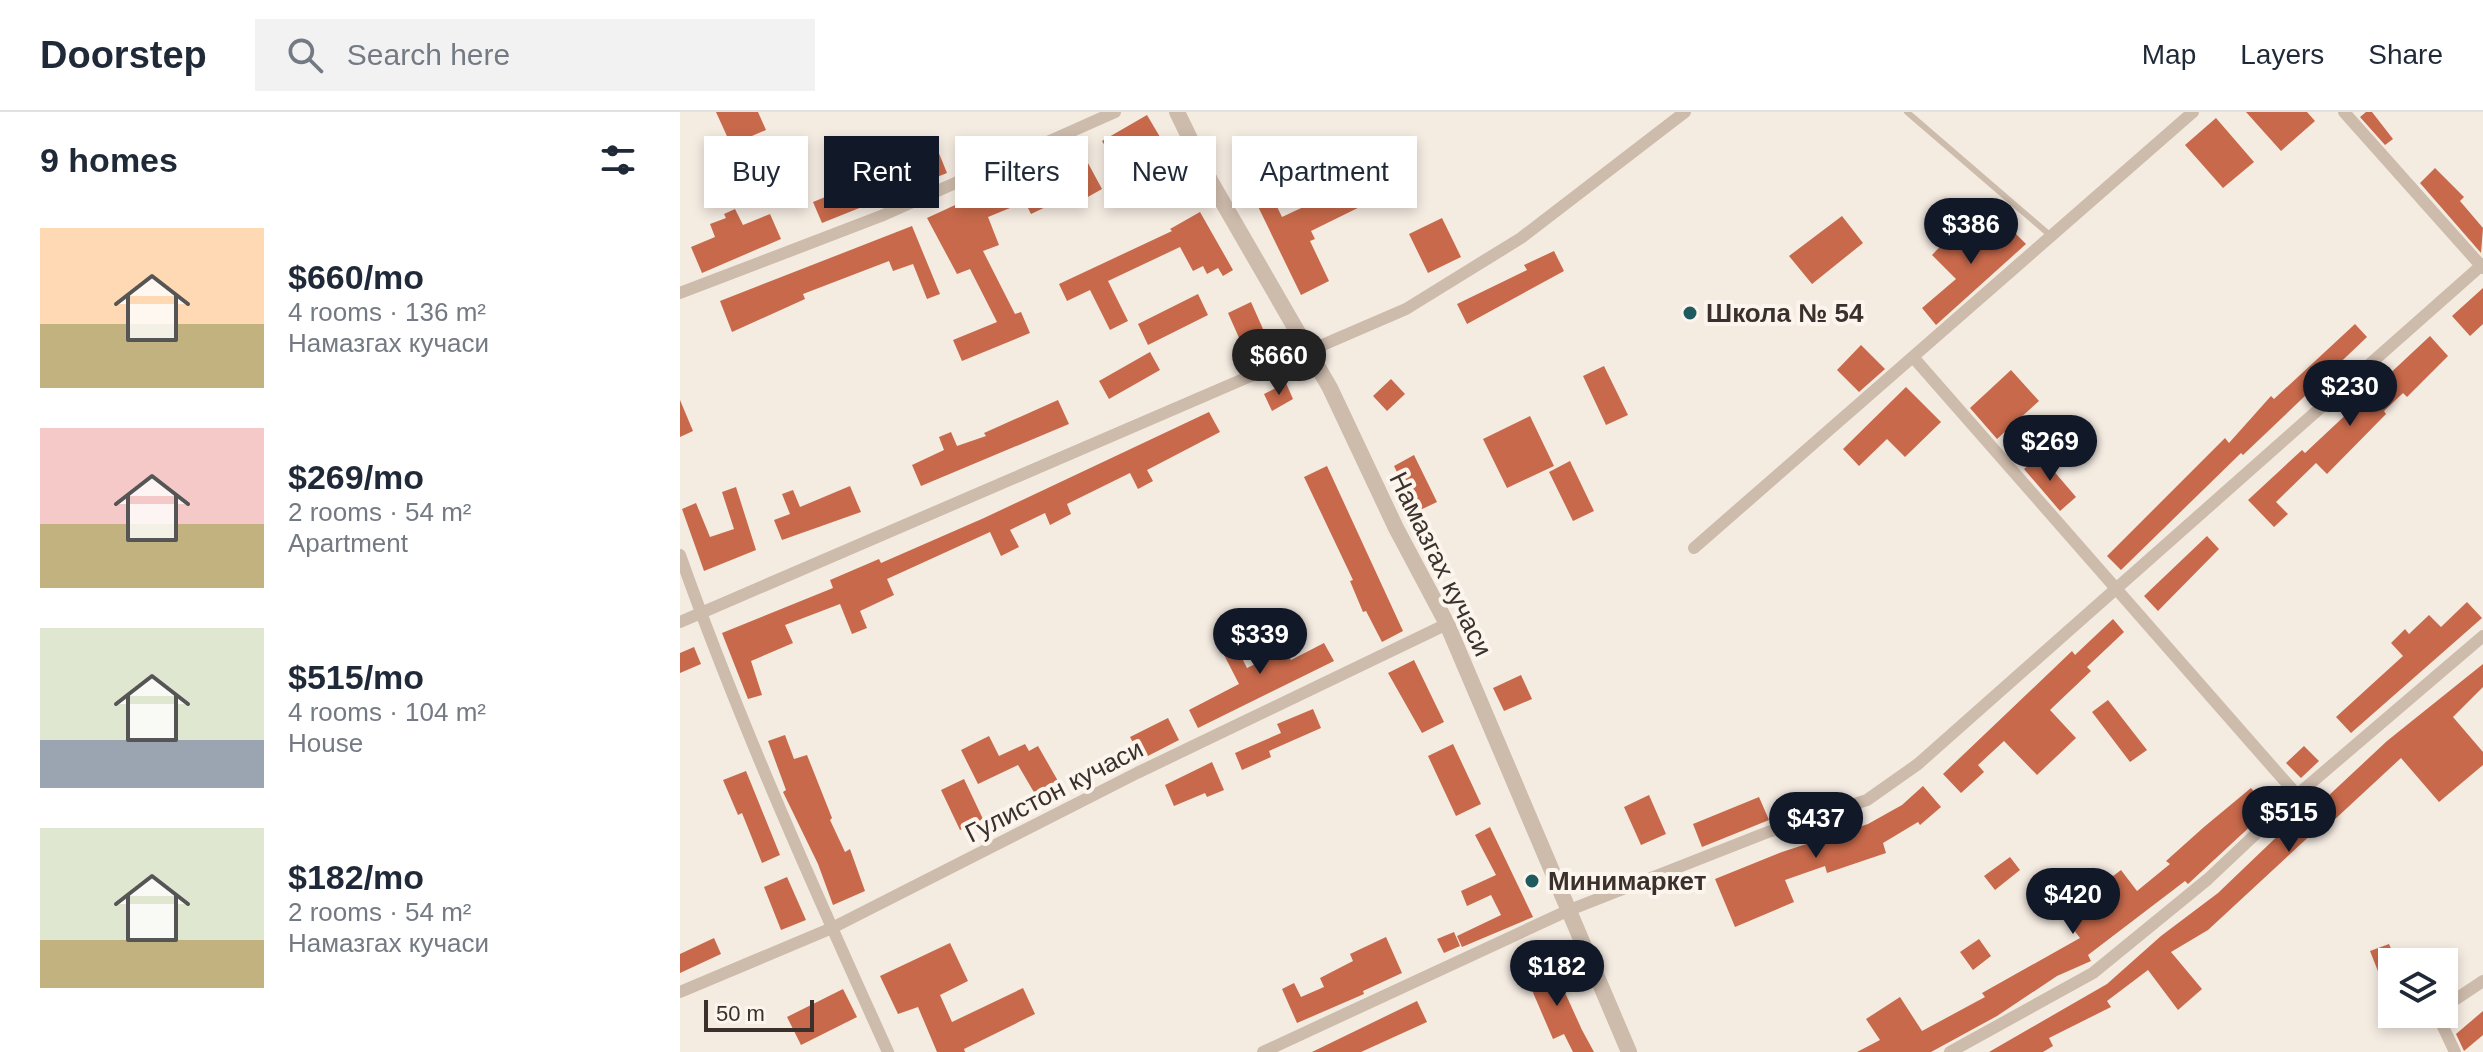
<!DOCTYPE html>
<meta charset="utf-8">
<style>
:root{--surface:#fff;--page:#f2f2f3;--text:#1f2937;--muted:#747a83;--line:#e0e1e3;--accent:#111827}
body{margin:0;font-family:Helvetica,sans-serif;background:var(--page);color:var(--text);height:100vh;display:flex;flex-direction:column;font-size:30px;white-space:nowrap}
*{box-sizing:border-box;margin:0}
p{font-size:26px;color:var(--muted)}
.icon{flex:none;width:44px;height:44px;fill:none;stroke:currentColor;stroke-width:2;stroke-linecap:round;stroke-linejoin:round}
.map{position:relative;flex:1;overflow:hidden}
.side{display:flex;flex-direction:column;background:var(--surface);width:680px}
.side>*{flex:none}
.guide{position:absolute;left:24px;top:24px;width:760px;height:72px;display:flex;gap:16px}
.fabs{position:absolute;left:1698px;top:836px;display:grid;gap:16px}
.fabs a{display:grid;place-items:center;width:80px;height:80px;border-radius:0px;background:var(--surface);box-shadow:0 4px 12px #0003;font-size:40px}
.scale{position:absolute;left:24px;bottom:20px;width:110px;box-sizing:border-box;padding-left:8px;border:4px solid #3b302b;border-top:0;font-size:22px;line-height:28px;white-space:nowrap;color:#3b302b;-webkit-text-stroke:6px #fbf5ee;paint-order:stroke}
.price{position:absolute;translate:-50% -68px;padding:0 18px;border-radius:28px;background:var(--accent);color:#fff;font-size:26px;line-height:52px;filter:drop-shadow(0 2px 4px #0008)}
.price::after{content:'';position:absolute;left:50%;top:48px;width:24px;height:18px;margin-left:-12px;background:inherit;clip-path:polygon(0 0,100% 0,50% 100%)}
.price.current{background:#222;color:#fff}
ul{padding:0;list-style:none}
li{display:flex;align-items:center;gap:24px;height:200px;padding:0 40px}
li span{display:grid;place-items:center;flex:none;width:224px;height:160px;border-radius:0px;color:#555}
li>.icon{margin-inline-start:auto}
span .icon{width:96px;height:96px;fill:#fffc;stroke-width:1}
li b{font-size:34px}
h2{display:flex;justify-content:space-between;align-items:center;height:96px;padding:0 40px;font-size:34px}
.pill{padding:0 28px;border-radius:0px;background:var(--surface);box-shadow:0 4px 12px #0003;font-size:28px;line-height:72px}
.pill.current{background:var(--accent);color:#fff}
header{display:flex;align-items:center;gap:48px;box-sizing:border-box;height:112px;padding:0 40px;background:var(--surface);border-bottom:2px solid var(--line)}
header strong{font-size:38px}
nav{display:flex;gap:44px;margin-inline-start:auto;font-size:28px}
.search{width:560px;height:72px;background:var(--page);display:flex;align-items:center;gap:20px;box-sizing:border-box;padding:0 28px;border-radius:0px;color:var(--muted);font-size:30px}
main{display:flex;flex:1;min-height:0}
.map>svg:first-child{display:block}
.building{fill:#c8694b}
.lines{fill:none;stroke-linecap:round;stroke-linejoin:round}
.service{stroke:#cdbbac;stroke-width:6}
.minor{stroke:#cdbbac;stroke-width:12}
.tertiary{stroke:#cdbbac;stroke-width:16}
.poi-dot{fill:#1f5a5e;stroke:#fbf5ee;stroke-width:3}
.labels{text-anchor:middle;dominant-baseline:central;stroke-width:8;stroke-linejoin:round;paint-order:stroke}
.poi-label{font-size:26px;font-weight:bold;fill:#3b302b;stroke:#fbf5ee;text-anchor:start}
.street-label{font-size:26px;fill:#3b302b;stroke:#fbf5ee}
</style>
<header>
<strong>Doorstep</strong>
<div class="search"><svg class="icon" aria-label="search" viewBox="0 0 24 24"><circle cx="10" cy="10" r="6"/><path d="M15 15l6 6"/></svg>Search here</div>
<nav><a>Map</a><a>Layers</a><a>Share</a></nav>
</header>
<main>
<section class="side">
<h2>9 homes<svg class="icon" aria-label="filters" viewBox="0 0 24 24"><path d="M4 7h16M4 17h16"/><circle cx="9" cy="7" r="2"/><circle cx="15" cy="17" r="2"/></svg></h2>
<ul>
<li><span style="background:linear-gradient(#ffd9b3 60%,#c2b280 0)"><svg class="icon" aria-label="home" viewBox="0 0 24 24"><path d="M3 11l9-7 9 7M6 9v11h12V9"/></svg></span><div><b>$660/mo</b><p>4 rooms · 136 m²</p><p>Намазгах кучаси</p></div></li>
<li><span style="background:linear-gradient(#f6c9c9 60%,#c2b280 0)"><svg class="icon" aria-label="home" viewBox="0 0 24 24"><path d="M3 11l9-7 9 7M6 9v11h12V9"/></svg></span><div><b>$269/mo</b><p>2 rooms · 54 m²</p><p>Apartment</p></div></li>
<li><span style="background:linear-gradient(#dfe7d0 70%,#9aa5b1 0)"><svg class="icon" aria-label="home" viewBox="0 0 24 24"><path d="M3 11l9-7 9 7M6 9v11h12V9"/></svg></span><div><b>$515/mo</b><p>4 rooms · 104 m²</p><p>House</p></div></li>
<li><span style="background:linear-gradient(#dfe7d0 70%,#c2b280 0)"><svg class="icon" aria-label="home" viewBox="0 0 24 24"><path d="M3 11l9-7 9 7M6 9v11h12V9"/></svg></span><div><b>$182/mo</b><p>2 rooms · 54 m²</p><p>Намазгах кучаси</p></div></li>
</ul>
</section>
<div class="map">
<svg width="1803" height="940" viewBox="0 0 1803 940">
<rect width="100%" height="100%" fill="#f4ebe1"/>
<!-- building -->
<path class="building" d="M36,0H78L86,18L51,33Z
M1566,0H1627L1635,9L1601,39Z
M1686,0H1692L1713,27L1705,33L1680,5Z
M467,3L480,25L435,51L422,29Z
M1536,6L1574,50L1543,76L1505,33Z
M254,29L267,61L142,111L133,90L184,69L181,63Z
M402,40L422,77L406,86L397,69L369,82L374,91L351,102L345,90L308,105L319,133L303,139L335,202L341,200L350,221L282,249L273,228L317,210L290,157L277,162L247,106L299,82L337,71Z
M1755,56L1784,85L1780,89L1803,116L1801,141L1740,71Z
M683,67L694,88L631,119L635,127L630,129L649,169L621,183L569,76L584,68L602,105Z
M55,97L63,113L90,102L101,127L22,161L11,135L35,125L30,112L46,106L44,102Z
M520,100L553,158L543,164L538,156L527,162L523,154L513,159L500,135L428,169L448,209L430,218L410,178L387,189L379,172L492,119L490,117Z
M1162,104L1183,131L1132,172L1109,144Z
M762,106L781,145L748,161L729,122Z
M1322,108L1346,132L1256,213L1242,196L1276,167L1252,143L1276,118L1294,136Z
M232,114L260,182L247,187L233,152L213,159L209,149L123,182L125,187L52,220L40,189Z
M874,139L884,159L787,212L777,192L847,158L844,153Z
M1803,176V212L1790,224L1772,204Z
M518,182L528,203L468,233L458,212Z
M571,190L583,217L560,228L548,201Z
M1675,212L1687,225L1563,343L1561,341L1441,458L1427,444L1545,326L1549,331L1591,284L1594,287Z
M1750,224L1768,244L1727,285L1723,281L1704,299L1706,302L1647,362L1636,351L1596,390L1608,402L1594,415L1568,388L1622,338L1625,341Z
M1181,233L1205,257L1179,280L1157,258Z
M470,240L480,258L429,287L419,269Z
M924,254L948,303L926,313L903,264Z
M1331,258L1359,289L1317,327L1290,296Z
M711,267L725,282L707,299L693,284Z
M606,271L613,287L592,299L584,282Z
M1226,275L1261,310L1225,345L1207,327L1179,354L1163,337Z
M0,288L13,319L0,325Z
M378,288L389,312L241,374L232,353L264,338L259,325L271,320L277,334L306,324L304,321Z
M529,300L540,320L467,358L473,369L458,377L450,361L387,392L391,402L370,413L365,401L330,418L339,435L321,444L310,420L207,467L214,483L180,499L187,516L172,522L160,492L105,513L113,531L71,549L82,583L68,587L42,521L153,476L150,468L199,447L201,451L304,406Z
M850,304L874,354L827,376L803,327Z
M734,343L757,390L736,400L714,354Z
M1360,343L1396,385L1380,399L1344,357Z
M890,349L914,399L893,409L869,360Z
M647,354L723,519L702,530L686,499L683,500L670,469L673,468L624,365Z
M170,374L181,400L102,428L94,408L110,402L102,382L113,378L120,395Z
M56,375L76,438L24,459L2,397L16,391L30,425L54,417L42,380Z
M1527,424L1539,437L1478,499L1464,484Z
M1787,490L1802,506L1671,621L1656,605L1723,544L1711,531L1725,517L1729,522L1749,503L1761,515Z
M1433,507L1444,520L1407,555L1411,559L1370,598L1396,626L1357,663L1324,629L1298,653L1304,660L1281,681L1263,662L1392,539L1395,543Z
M592,512L611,548L644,531L654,549L518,616L509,598L559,572L541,537L554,530L567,556L593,543L580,517Z
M14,535L21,552L0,561V541Z
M734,548L764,610L742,621L708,561Z
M1803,552V575L1773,605L1803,640V653L1759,690L1721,646L1639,722L1636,718L1528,818L1491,840L1522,877L1498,898L1468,858L1427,889L1431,895L1369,926L1373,934L1363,940H1309L1427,872L1481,824L1538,781L1611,711L1615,715L1707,629Z
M841,563L852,587L824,599L813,576Z
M1428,588L1467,638L1450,650L1412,600Z
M633,597L641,616L589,639L591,645L562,658L555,641L601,621L597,612Z
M488,606L499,628L462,647L450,625Z
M105,623L114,647L127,643L152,706L150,708L165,740L170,737L185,779L153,793L138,752L103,680L106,678L88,629Z
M309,624L319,644L345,632L349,639L358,634L378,669L355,682L338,653L298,672L281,638Z
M773,632L801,692L776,704L748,644Z
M1624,634L1639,649L1621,666L1606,651Z
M532,650L544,678L527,685L525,681L494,694L485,673Z
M66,659L100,743L82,751L62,701L58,703L43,668Z
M284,667L303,707L280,718L261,678Z
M1243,674L1261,695L1240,713L1238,710L1203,731L1206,741L1147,761L1145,754L1105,768L1114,790L1055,815L1035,767L1102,740L1188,712L1222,693Z
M1571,676L1589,697L1508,772L1505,769L1408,843L1411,849L1377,864L1317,904L1251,940H1177L1200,928L1186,907L1220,885L1242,919L1305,885L1302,881L1400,826L1382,803L1441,758L1457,779L1490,752L1486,749L1524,715Z
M969,683L986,722L961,733L944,695Z
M1079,685L1089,708L1022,735L1013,712Z
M810,715L853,805L782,835L777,824L821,803L811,783L787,794L781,779L816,763L795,723Z
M1330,745L1340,758L1315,778L1304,764Z
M107,765L126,808L101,818L84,775Z
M774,820L780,834L764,841L757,827Z
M706,825L722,861L683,879L684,882L617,911L602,877L614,871L621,885L644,875L640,866L673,849L670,842Z
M34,826L41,842L0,861V842Z
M1299,827L1311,844L1293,858L1280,840Z
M270,831L288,869L260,883L272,910L343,876L355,902L284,937L285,940H257L238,895L218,902L200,864Z
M1709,832L1717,850H1712L1711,892L1690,839Z
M872,852L902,918L914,940H893L884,922L873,927L845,862Z
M163,877L177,905L121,933L107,905Z
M737,889L747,910L681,940H632Z
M1803,899V923L1784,939L1776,922Z"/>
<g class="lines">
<!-- service -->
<path class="service" d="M1227,0L1371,124"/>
<!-- minor -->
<path class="minor" d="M1664,0L1803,156
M0,181L201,104L435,0
M1233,245L1617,683
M1014,436L1513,0
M0,443C60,612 134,777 208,940
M0,510L726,197L841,126L1005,0
M0,880L152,816L457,661L767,512
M1764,895L1803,869
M1757,902L1775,940
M583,940L887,799L1088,720L1187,688L1238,652L1803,152
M1270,940L1413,861L1528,767L1617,683L1803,524"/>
<!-- tertiary -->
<path class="tertiary" d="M497,0L531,70L650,276L716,416L767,512L949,940"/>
</g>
<!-- markers -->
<g class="poi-dot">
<circle cx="1010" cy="201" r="8"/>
<circle cx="852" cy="769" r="8"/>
</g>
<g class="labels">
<!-- poi labels -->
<g class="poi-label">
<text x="1026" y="201">Школа № 54</text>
<text x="868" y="769">Минимаркет</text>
</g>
<!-- street labels -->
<g class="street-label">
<text transform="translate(761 452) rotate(64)">Намазгах кучаси</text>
<text transform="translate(374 679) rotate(-27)">Гулистон кучаси</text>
</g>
</g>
</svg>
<div class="fabs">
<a><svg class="icon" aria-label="layers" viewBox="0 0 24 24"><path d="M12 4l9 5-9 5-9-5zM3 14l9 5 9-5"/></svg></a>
</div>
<div class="scale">50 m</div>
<b class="price" style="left:1291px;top:154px">$386</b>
<b class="price current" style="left:599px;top:285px">$660</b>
<b class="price" style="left:1670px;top:316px">$230</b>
<b class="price" style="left:1370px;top:371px">$269</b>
<b class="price" style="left:580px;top:564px">$339</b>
<b class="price" style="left:1609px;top:742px">$515</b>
<b class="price" style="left:1136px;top:748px">$437</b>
<b class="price" style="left:1393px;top:824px">$420</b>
<b class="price" style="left:877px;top:896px">$182</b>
<div class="guide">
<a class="pill">Buy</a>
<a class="pill current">Rent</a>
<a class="pill">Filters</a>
<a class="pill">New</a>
<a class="pill">Apartment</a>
</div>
</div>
</main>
